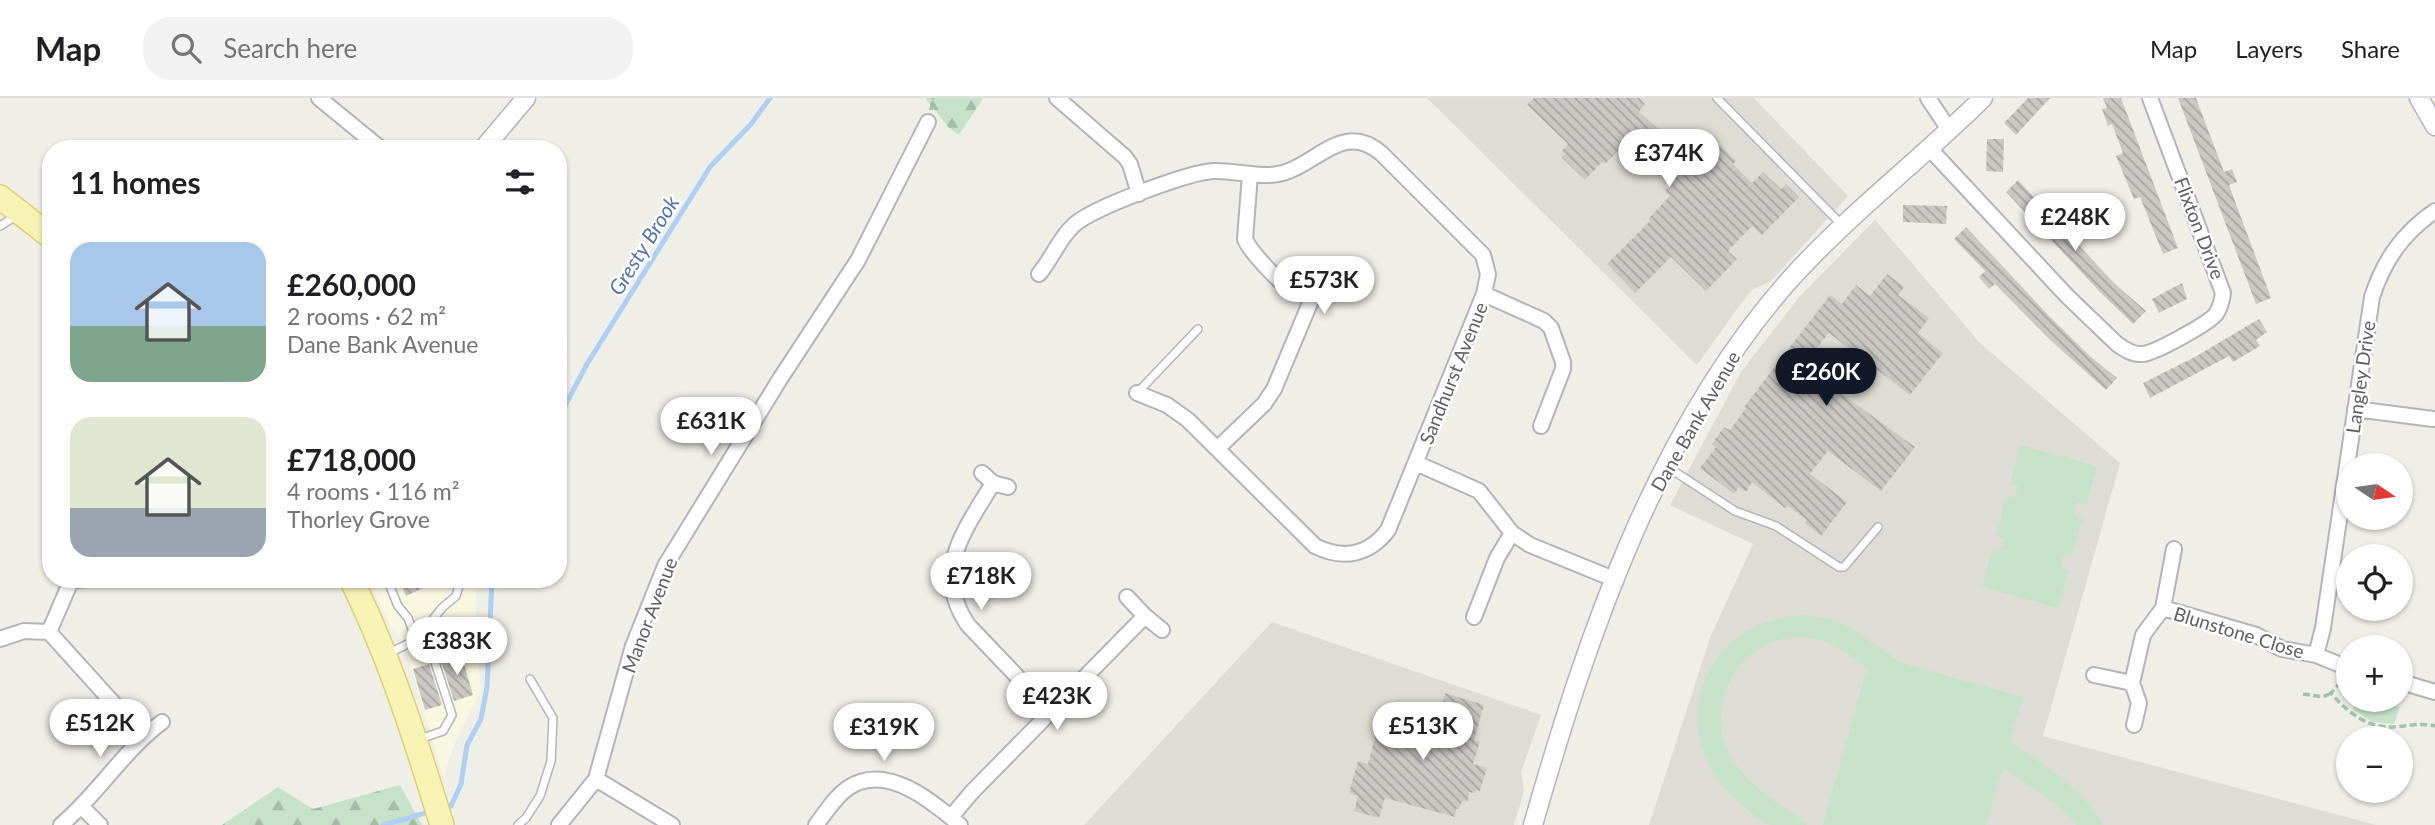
<!DOCTYPE html>
<meta charset="utf-8">
<style>
:root{--surface:#fff;--page:#f2f2f2;--text:#202124;--muted:#757577;--line:#e0e0e0;--accent:#111827}
body{margin:0;font-family:Lato,sans-serif;background:var(--page);color:var(--text);height:100vh;display:flex;flex-direction:column;font-size:26px;white-space:nowrap}
*{box-sizing:border-box;margin:0}
p{font-size:23px;color:var(--muted)}
.icon{flex:none;width:38px;height:38px;fill:none;stroke:currentColor;stroke-width:2;stroke-linecap:round;stroke-linejoin:round}
.map{position:relative;flex:1;overflow:hidden}
.side{position:absolute;left:42px;top:42px;width:525px;height:448px;display:flex;flex-direction:column;background:var(--surface);border-radius:28px;box-shadow:0 2px 5px #0004}
.side>*{flex:none}
.needle{width:46px;rotate:103deg}
.controls{position:absolute;left:2336px;top:355px;display:grid;gap:14px}
.controls a{display:grid;place-items:center;width:77px;height:77px;border-radius:50%;background:var(--surface);box-shadow:0 2px 5px #0004;font-size:35px}
.price{position:absolute;translate:-50% -60px;padding:0 16px;border-radius:24px;background:#fff;color:#222;font-size:23px;line-height:46px;filter:drop-shadow(0 2px 4px #0008)}
.price::after{content:'';position:absolute;left:50%;top:42px;width:21px;height:16px;margin-left:-10px;background:inherit;clip-path:polygon(0 0,100% 0,50% 100%)}
.price.active{background:var(--accent);color:#fff}
ul{padding:0;list-style:none}
li{display:flex;align-items:center;gap:21px;height:175px;padding:0 28px}
li span{display:grid;place-items:center;flex:none;width:196px;height:140px;border-radius:21px;color:#555}
li>.icon{margin-inline-start:auto}
span .icon{width:84px;height:84px;fill:#fffc;stroke-width:1}
li b{font-size:30px}
h2{display:flex;justify-content:space-between;align-items:center;height:84px;padding:0 28px;font-size:30px}
header{display:flex;align-items:center;gap:42px;box-sizing:border-box;height:98px;padding:0 35px;background:var(--surface);border-bottom:2px solid var(--line)}
header strong{font-size:33px}
nav{display:flex;gap:38px;margin-inline-start:auto;font-size:24px}
.search{width:490px;height:63px;background:var(--page);display:flex;align-items:center;gap:18px;box-sizing:border-box;padding:0 24px;border-radius:28px;color:var(--muted);font-size:26px}
.map>svg:first-child{display:block}
.commercial{fill:#faf7e0}
.education{fill:#deddd5}
.green{fill:#c6e3ca}
.forest{fill:url(#forest-firs)}
.lines{fill:none;stroke-linecap:round;stroke-linejoin:round}
.stream{stroke:#b0cff5;stroke-width:5}
.building{fill:url(#building-back-hatch)}
.service-casing{stroke:#b4b5ba;stroke-width:10}
.minor-casing{stroke:#b4b5ba;stroke-width:18}
.tertiary-casing{stroke:#b4b5ba;stroke-width:21}
.primary-casing{stroke:#e1cf6d;stroke-width:26}
.path{stroke:#a0c3ae;stroke-width:3.5;stroke-dasharray:7 3.5;stroke-linecap:butt}
.service{stroke:#fff;stroke-width:7}
.minor{stroke:#fff;stroke-width:14}
.tertiary{stroke:#fff;stroke-width:18}
.primary{stroke:#f6f3b5;stroke-width:23}
.labels{text-anchor:middle;dominant-baseline:central;stroke-width:5;stroke-linejoin:round;paint-order:stroke}
.street-label{font-size:19px;fill:#5e6065;stroke:#fff}
.water-label{font-size:21px;font-style:italic;fill:#5274ae;stroke:#fff}
</style>
<header>
<strong>Map</strong>
<div class="search"><svg class="icon" aria-label="search" viewBox="0 0 24 24"><circle cx="10" cy="10" r="6"/><path d="M15 15l6 6"/></svg>Search here</div>
<nav><a>Map</a><a>Layers</a><a>Share</a></nav>
</header>
<div class="map">
<svg width="2435" height="727" viewBox="0 0 2435 727">
<defs>
<pattern id="forest-firs" width="22" height="20" patternUnits="userSpaceOnUse" patternTransform="scale(1.75)"><rect width="22" height="20" fill="#c6e3ca"/><path d="M5 1l3.5 6h-7zM16 11l3.5 6h-7z" fill="#a4bba8"/></pattern>
<pattern id="building-back-hatch" width="6" height="6" patternUnits="userSpaceOnUse" patternTransform="scale(1.75)"><rect width="6" height="6" fill="#cac8c3"/><path d="M-1 5l2 2M0 0l6 6M5-1l2 2" fill="none" stroke="#a7a6a2"/></pattern>
</defs>
<rect width="100%" height="100%" fill="#efeee7"/>
<!-- commercial -->
<path class="commercial" d="M367,481H476L475,527L481,594L458,637L443,678L408,560Z"/>
<!-- education -->
<path class="education" d="M1427,0H1754L1848,98L1771,183L1752,192L1737,211L1697,267Z
M1875,122L1980,245L2120,365L2043,638L2376,727H1649L1711,537L1753,446L1670,407L1741,274L1800,198Z
M1272,524L1541,617L1521,674L1524,693L1514,727H1084Z"/>
<!-- green -->
<path class="green" d="M2020,347L2097,368L2087,406L2077,404L2074,417L2083,420L2072,458L2064,456L2060,469L2069,472L2058,510L1982,489L1992,451L2029,460L2001,452L2004,440L1996,438L2006,399L2014,401L2018,388L2010,386Z
M1805,517L1838,523L1851,530L1902,565L2023,599L2010,643C2043,668 2084,689 2103,727H2077L2058,708L2003,669L1986,727H1823L1867,570C1850,557 1833,544 1812,540C1745,530 1698,605 1732,661C1749,689 1783,708 1808,727C1797,727 1782,727 1771,727C1761,725 1748,712 1740,705C1690,666 1682,589 1731,545C1751,526 1778,519 1805,517Z
M2357,602H2384L2400,609L2394,626L2373,624L2353,612Z"/>
<!-- forest -->
<path class="forest" d="M925,0H983L959,37L949,30Z
M400,687L422,727H222L278,689L313,711Z"/>
<g class="lines">
<!-- stream -->
<path class="stream" d="M558,321L587,266L710,69L751,26L770,0
M443,710L451,708L461,686L467,647L481,621L487,589L492,481
M383,727L433,713"/>
</g>
<!-- building -->
<path class="building" d="M1534,0H1639L1645,6L1639,14L1676,47L1692,31L1715,53L1720,47L1736,63L1733,66L1752,85L1763,74L1781,91L1786,86L1799,99L1762,137L1752,128L1728,153L1737,161L1706,193L1671,159L1635,195L1607,166L1650,123L1648,121L1670,98L1665,93L1676,82L1636,42L1631,47L1627,44L1605,66L1602,64L1585,82L1561,59L1565,56L1562,53L1568,46L1527,7Z
M2028,0H2050L2016,37L2004,25Z
M2103,0H2121L2178,150L2163,156L2140,99L2134,101L2116,58L2123,55L2112,26L2108,28L2102,11L2107,10Z
M2178,0H2196L2224,74L2232,71L2237,84L2229,87L2271,200L2256,206Z
M1987,41H2004L2003,74L1986,73Z
M2018,82L2114,185L2146,213L2133,226L2100,194L2006,94Z
M1903,107L1947,108L1946,126L1903,124Z
M1966,129L2050,219L2091,259L2117,280L2106,292L2048,240L1995,186L1989,191L1979,179L1985,173L1954,141Z
M1887,176L1904,189L1898,197L1929,220L1918,235L1943,255L1910,297L1829,235L1812,256L1821,263L1815,271L1845,292L1842,296L1915,349L1881,393L1828,353L1810,376L1847,404L1821,438L1805,425L1807,422L1788,408L1785,410L1752,384L1746,394L1739,389L1734,396L1700,370L1716,349L1712,346L1724,329L1730,332L1746,310L1744,309L1830,197L1842,206L1856,187L1870,198Z
M2182,185L2187,201L2159,215L2152,201Z
M2259,221L2267,234L2256,242L2260,248L2233,264L2229,258L2150,300L2143,285L2195,259Z
M398,481H443L406,498Z
M461,556L473,597L454,603L441,562Z
M429,566L442,607L425,612L413,571Z
M1445,595L1484,607L1474,642L1480,644L1473,666L1487,670L1480,693L1476,692L1475,695L1469,694L1468,704L1462,703L1459,711H1456L1455,719L1385,700L1379,720L1354,713L1358,698L1349,695L1358,663L1368,666L1381,616L1436,631Z"/>
<g class="lines">
<!-- service casing -->
<g class="service-casing">
<path id="service" d="M1717,0L1842,127
M0,128L16,118
M1138,294L1198,231
M1666,368L1735,413L1776,428L1839,469H1844L1878,429
M387,481L398,508L408,520L416,542L432,555L452,617L443,633L417,642
M389,555L416,542L442,510L456,498L461,481
M518,727L526,720L540,698L551,663L553,620L530,581"/>
</g>
<!-- minor casing -->
<g class="minor-casing">
<path id="minor" d="M319,0L381,51
M1057,0L1125,59L1130,66L1139,96
M1928,0L1950,33
M1930,51L2067,198L2117,246C2124,251 2133,257 2142,256C2154,256 2209,225 2216,216C2220,210 2222,202 2223,195L2150,0
M1039,176C1052,161 1059,140 1074,127C1092,110 1187,75 1213,73C1237,72 1260,81 1283,75C1317,66 1343,23 1381,55L1483,157L1488,176L1484,196L1388,432C1369,457 1343,462 1315,448L1188,322L1167,307L1137,295
M1484,196L1544,223L1551,230L1563,264V271L1541,328
M1313,198L1327,181
M2355,311L2433,321
M1217,351L1264,306L1274,291L1313,198C1306,196 1298,194 1291,191C1280,186 1249,152 1245,141L1250,76
M1416,365L1479,393L1512,435L1530,447L1616,482
M982,375L993,385
M1008,389L993,385C965,432 931,473 968,527L1052,615
M87,481L71,483L49,534L143,638
M1127,499L1145,518
M2163,510L2174,451
M1474,519L1497,460L1512,435
M0,541L24,533L49,534
M2348,570L2316,557L2323,530L2372,199C2384,162 2403,135 2435,113
M2094,577L2132,585
M2401,584L2435,594
M2134,627L2139,605L2132,585L2143,537L2163,510L2256,537L2282,551L2316,557
M596,681L672,727
M82,709L100,727
M951,719L972,694L1145,518L1162,532
M61,727C98,696 123,653 162,624
M559,727L596,681L633,548L665,468L780,281L858,162L928,24
M816,727C826,714 835,699 848,690C886,664 933,704 960,727"/>
</g>
<!-- tertiary casing -->
<g class="tertiary-casing">
<path id="tertiary" d="M2419,0L2435,28
M483,51L526,0
M1533,727C1588,535 1658,327 1794,177C1853,113 1921,61 1983,0"/>
</g>
<!-- primary casing -->
<g class="primary-casing">
<path id="primary" d="M0,99L51,139
M351,481C390,560 416,643 442,727"/>
</g>
<!-- path -->
<path class="path" d="M931,12L933,0
M2341,584L2331,595C2345,612 2366,629 2389,629C2404,629 2420,624 2435,628
M2303,596L2323,599L2331,595"/>
<!-- service -->
<use href="#service" class="service"/>
<!-- minor -->
<use href="#minor" class="minor"/>
<!-- tertiary -->
<use href="#tertiary" class="tertiary"/>
<!-- primary -->
<use href="#primary" class="primary"/>
</g>
<g class="labels">
<!-- street labels -->
<g class="street-label">
<text transform="translate(2200 130) rotate(69)">Flixton Drive</text>
<text transform="translate(1453 275) rotate(-68)">Sandhurst Avenue</text>
<text transform="translate(2360 279) rotate(-82)">Langley Drive</text>
<text transform="translate(1695 323) rotate(-60)">Dane Bank Avenue</text>
<text transform="translate(649 517) rotate(-69)">Manor Avenue</text>
<text transform="translate(2239 534) rotate(17)">Blunstone Close</text>
</g>
<!-- water labels -->
<g class="water-label">
<text transform="translate(643 147) rotate(-58)">Gresty Brook</text>
</g>
</g>
</svg>
<div class="controls">
<a><svg class="needle" viewBox="-14 -14 28 28"><path d="M0-13l5 13h-10z" fill="#e53935"/><path d="M0 13l5-13h-10z" fill="#757577"/></svg></a>
<a><svg class="icon" aria-label="locate" viewBox="0 0 24 24"><circle cx="12" cy="12" r="6"/><path d="M12 2v4M12 18v4M2 12h4M18 12h4"/></svg></a>
<a>+</a>
<a>−</a>
</div>
<b class="price" style="left:1669px;top:91px">£374K</b>
<b class="price" style="left:2075px;top:155px">£248K</b>
<b class="price" style="left:1324px;top:218px">£573K</b>
<b class="price active" style="left:1826px;top:310px">£260K</b>
<b class="price" style="left:711px;top:359px">£631K</b>
<b class="price" style="left:981px;top:514px">£718K</b>
<b class="price" style="left:457px;top:579px">£383K</b>
<b class="price" style="left:1057px;top:634px">£423K</b>
<b class="price" style="left:100px;top:661px">£512K</b>
<b class="price" style="left:1423px;top:664px">£513K</b>
<b class="price" style="left:884px;top:665px">£319K</b>
<section class="side">
<h2>11 homes<svg class="icon" aria-label="filters" viewBox="0 0 24 24"><path d="M4 7h16M4 17h16"/><circle cx="9" cy="7" r="2"/><circle cx="15" cy="17" r="2"/></svg></h2>
<ul>
<li><span style="background:linear-gradient(#a9c7e8 60%,#7fa58c 0)"><svg class="icon" aria-label="home" viewBox="0 0 24 24"><path d="M3 11l9-7 9 7M6 9v11h12V9"/></svg></span><div><b>£260,000</b><p>2 rooms · 62 m²</p><p>Dane Bank Avenue</p></div></li>
<li><span style="background:linear-gradient(#dfe7d0 65%,#9aa5b1 0)"><svg class="icon" aria-label="home" viewBox="0 0 24 24"><path d="M3 11l9-7 9 7M6 9v11h12V9"/></svg></span><div><b>£718,000</b><p>4 rooms · 116 m²</p><p>Thorley Grove</p></div></li>
</ul>
</section>
</div>
